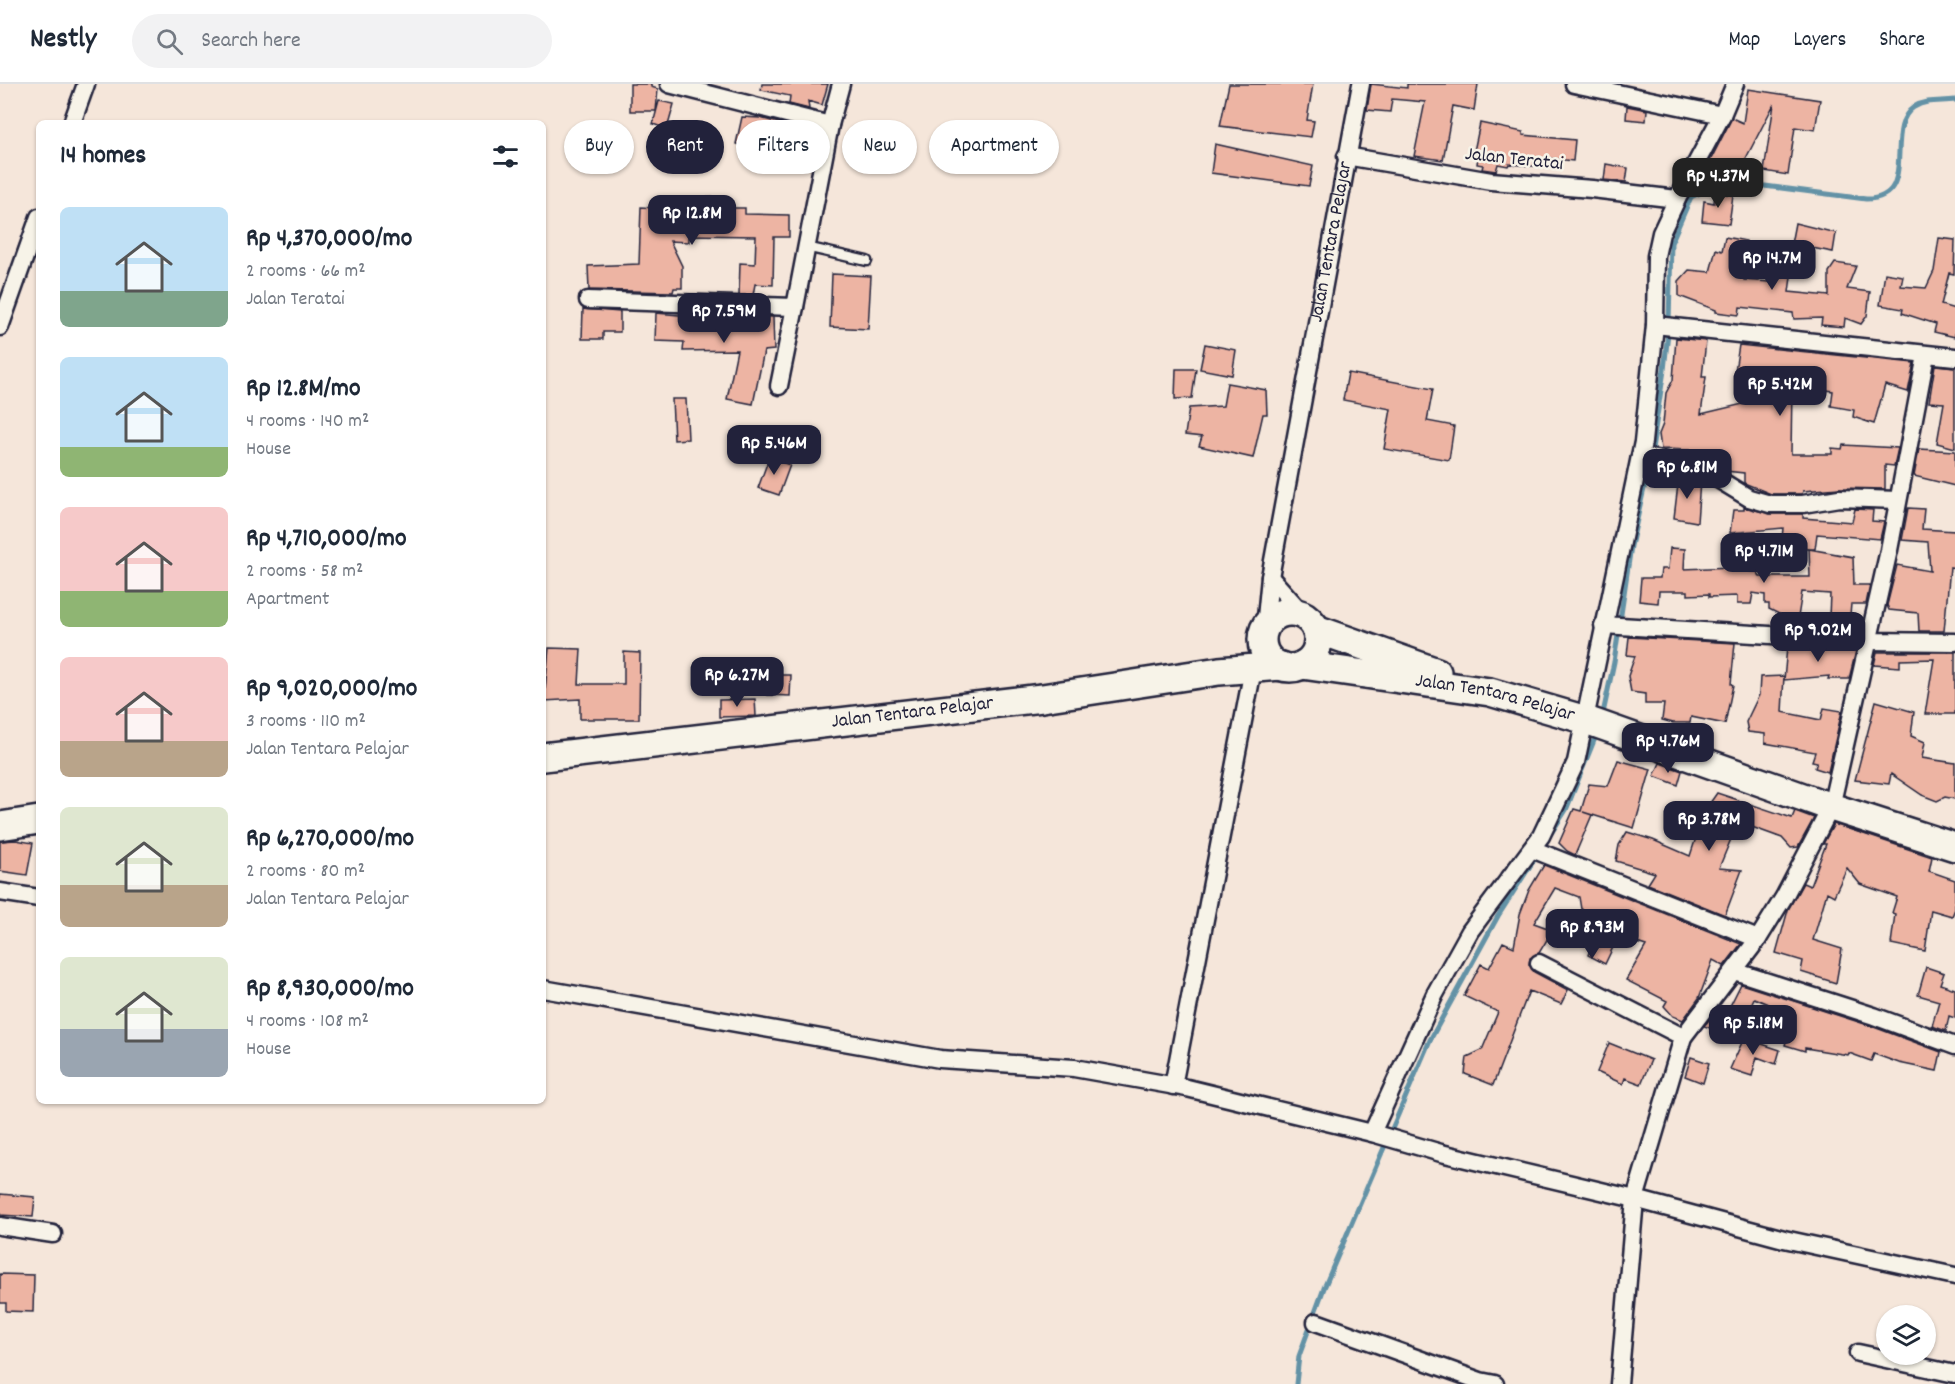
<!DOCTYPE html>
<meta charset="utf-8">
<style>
:root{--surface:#fff;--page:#f2f2f3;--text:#1f2937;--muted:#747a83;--line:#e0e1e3;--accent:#22223b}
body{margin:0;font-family:Dekko,sans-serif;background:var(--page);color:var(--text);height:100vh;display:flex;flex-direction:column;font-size:22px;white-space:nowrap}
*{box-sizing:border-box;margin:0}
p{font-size:20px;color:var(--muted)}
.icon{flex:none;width:33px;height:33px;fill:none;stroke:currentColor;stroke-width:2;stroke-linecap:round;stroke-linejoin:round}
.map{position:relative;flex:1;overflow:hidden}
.panel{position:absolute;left:36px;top:36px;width:510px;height:984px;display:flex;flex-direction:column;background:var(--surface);border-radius:9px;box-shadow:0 2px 4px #0004}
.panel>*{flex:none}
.top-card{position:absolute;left:564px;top:36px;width:570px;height:54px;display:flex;gap:12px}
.controls{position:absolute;left:1876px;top:1221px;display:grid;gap:12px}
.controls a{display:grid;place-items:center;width:60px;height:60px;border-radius:50%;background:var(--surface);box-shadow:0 2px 4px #0004;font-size:30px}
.price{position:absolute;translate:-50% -51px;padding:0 14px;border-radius:12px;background:var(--accent);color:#fff;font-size:20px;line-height:39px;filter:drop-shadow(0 2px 3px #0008)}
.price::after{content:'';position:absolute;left:50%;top:36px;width:18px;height:14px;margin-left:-9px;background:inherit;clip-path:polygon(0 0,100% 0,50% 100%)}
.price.on{background:#222;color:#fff}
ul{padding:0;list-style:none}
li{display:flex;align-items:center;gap:18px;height:150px;padding:0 24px}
li span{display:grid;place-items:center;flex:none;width:168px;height:120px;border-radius:9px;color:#555}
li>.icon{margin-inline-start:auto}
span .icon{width:72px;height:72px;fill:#fffc;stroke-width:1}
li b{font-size:26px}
h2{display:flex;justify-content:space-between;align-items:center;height:72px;padding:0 24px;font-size:26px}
.pill{padding:0 21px;border-radius:27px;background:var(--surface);box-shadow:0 2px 4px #0004;font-size:21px;line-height:54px}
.pill.on{background:var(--accent);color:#fff}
header{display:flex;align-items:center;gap:36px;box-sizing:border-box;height:84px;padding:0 30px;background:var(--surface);border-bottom:2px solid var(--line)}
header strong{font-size:28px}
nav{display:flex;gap:33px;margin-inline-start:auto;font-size:21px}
.search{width:420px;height:54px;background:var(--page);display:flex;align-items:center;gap:15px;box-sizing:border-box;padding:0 21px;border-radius:33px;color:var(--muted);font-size:22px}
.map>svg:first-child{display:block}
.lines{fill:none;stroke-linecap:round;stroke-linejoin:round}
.stream{stroke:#6392a6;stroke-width:5}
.building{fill:#edb4a3;stroke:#22223b;stroke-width:1.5}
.service-casing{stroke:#22223b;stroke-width:13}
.minor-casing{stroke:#22223b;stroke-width:21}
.trunk-casing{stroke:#22223b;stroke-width:32}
.service{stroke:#f7f3e8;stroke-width:8}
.minor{stroke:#f7f3e8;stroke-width:16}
.trunk{stroke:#f7f3e8;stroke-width:27}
.labels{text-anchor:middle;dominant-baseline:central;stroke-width:5;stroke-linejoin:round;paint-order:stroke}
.street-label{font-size:20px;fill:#22223b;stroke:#f7f3e8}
</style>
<header>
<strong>Nestly</strong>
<div class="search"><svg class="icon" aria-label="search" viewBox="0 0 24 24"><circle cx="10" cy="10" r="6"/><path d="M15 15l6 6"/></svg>Search here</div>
<nav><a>Map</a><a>Layers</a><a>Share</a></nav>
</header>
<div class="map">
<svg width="1955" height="1300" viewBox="0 0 1955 1300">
<rect width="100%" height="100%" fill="#f5e6da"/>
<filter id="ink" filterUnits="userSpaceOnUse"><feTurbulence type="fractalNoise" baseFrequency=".0167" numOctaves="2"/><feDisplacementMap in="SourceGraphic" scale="12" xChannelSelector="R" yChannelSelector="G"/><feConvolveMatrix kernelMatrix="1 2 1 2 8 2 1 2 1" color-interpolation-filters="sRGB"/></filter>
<g filter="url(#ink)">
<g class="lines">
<!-- stream -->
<path class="stream" d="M1602,634L1614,578L1631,462L1650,378L1664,286L1669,239L1671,159L1691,113L1715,102L1741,99L1866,115C1921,115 1882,44 1914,23C1927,15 1941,18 1955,16
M1296,1300L1299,1272L1324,1204L1430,956L1498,832L1566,726L1597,649"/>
</g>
<!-- building -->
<path class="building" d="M630,0H651V3L658,5L656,27H630Z
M762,0H828L822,21L808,17L809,25L789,20L790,12L761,6Z
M1229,0H1313L1307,36L1314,37L1311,53L1220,42Z
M1371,0L1407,4V0H1478L1474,26L1453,22L1443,76L1414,72L1425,18L1392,15L1390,28L1367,26Z
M1748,5L1820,16L1815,46L1795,43L1788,91L1764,87L1774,20L1743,80L1736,76L1729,91L1708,81L1732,34L1743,39Z
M659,17L674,20L667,45L653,40Z
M1627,22L1647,26L1646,37L1626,35Z
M742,33L760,34L813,48L815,60L776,52L773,67L736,60Z
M1480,39L1523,48V51L1575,56L1573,77L1547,74L1546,83L1509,80L1508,82L1498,80L1496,87L1482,85L1483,81L1477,80L1478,73L1473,72Z
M1215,60L1313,82L1309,102L1211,89Z
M1606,80L1628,84L1626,98L1604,96Z
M1715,108L1733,111L1729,140L1702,137L1704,117L1714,119Z
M728,113L729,124H745V130L789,131V153H774L773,201L755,200L753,211H739L740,179L755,180L756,152L689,151V158L670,157L682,182V204H674L673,208L589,206L588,182L639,180L641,123L669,125V119L695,120V114Z
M1795,139L1836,149L1833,168L1791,160Z
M1725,153L1746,157L1739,192H1744V196L1770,198L1772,190L1791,193L1789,208L1829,212V188L1835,179L1856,182L1847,205L1870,208L1867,232L1861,240L1845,234L1844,243L1821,241L1822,234L1794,235L1793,229L1740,223L1739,231L1716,228V226L1679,212V197L1689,186L1710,188L1716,165L1722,167Z
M1939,154L1955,156L1954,190L1949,189L1941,221L1955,225V253L1934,248L1936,240L1902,229L1903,225L1880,221L1885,189L1903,192L1901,202L1926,204L1934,187Z
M832,190L871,192L868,245L830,243Z
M583,225L620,228V248H603V255H582Z
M656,229L713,234V231L773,233L774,266L764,267L753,320L727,315L737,266L683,267L684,258L655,257Z
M1676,254L1706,257L1702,293H1706L1701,330L1743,320L1735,287L1739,261L1914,279L1908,308L1885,301L1874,340L1853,333L1854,326L1831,322L1833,307L1792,301L1791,370H1832V364L1842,365L1843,361L1898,364L1894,382L1885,381V405L1839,404L1803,407L1802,410H1771L1744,399V389L1725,387L1715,381L1716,367L1661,365L1659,350L1663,340L1666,309L1673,296Z
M1205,260L1236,266L1232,291L1200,285Z
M1935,281L1955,283V364L1937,359L1944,319L1929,318Z
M1176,285H1196L1192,314L1175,315Z
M1348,289L1433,305L1427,337L1454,342L1449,376L1384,365L1391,325L1343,316Z
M1227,299L1266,306L1267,330H1263L1253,374L1199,362L1202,353L1185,351L1189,324L1223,322Z
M672,315H686L688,355L674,356Z
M1919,365L1955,367V402L1914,392Z
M769,374L790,381L779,411L758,404Z
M1679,392L1700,397L1697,438L1674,434Z
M1744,423L1770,430H1803V434L1852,438L1855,425L1873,426L1872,437L1884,438L1880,455L1817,450L1815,465H1781L1783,444L1730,449L1733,426H1744Z
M1908,424L1924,425L1922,445L1955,447V484L1950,483L1944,547H1919L1918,529L1889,526L1887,521L1897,481L1930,487L1928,458L1902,456Z
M1670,464L1685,465L1684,485L1732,483V486L1758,488L1760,493H1810L1809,465L1853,473L1854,501H1870L1866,520H1851L1850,531L1829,533L1830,510L1802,508L1798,533H1785L1769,525V520H1765V511L1753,509L1751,520H1737V512L1709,513V510L1688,511V507H1659L1658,519L1639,517L1641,494H1660L1661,485H1668Z
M1629,553L1735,559L1731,600L1733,601L1725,640L1691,633L1690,639H1673L1662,636L1664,620H1645V610L1631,608L1628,592L1635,572L1627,571Z
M1787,563L1856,567L1849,595H1828L1829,592L1784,596Z
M549,564L581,565L579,600H624V568L640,569L639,635H580V615L544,617Z
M1877,568H1955V630H1925L1934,575L1900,576V583L1874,581Z
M768,591H791L790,612L767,611Z
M1784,592L1782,628L1821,636L1824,624L1842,627L1828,688L1815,684L1817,678L1812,677L1815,668L1765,659V650L1748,648L1746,638L1759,611L1760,593Z
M755,615L756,632L719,633V616Z
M1876,617L1914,628L1911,652L1925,658L1922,674L1955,679V715L1945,713L1937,717L1922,711L1891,690L1889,700L1855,696Z
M1618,676L1651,685L1634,744L1583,728L1592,731L1575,771L1567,767L1559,759L1574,725L1581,727L1589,700L1608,702Z
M1660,679L1682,687L1678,701L1654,692Z
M1717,709L1792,734L1795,727L1814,734L1798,763L1791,764L1782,754L1738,738L1719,784L1742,786L1725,831L1648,800L1655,789L1616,777L1619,761L1627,748L1653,756L1690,772L1705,726Z
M1834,740L1932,773L1929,787L1955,796V825L1952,832L1931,826L1925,867L1891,860L1895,830L1892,829L1897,813L1860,800L1847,784L1834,812L1827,808L1813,856L1842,865L1836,899L1801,888L1803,877L1776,869L1788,826L1803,799L1810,802L1826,760H1823Z
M16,756L33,759L27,791L0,787V757Z
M1544,781L1741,860L1724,882L1713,876L1699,914L1683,936L1673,932L1664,922L1667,917L1626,896L1646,862L1618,853L1605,880L1588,871L1603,833L1581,825L1579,813L1555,804L1534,839L1553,846L1539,869L1530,874L1529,880L1534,888L1568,906L1561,920L1529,907L1493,1001L1465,990L1467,973L1482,966L1498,928L1464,912L1481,880L1489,884L1503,858L1514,863L1520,830L1529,806Z
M1926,883L1944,889L1940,900L1955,905V934L1949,932L1946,947L1932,942L1939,917L1918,911Z
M1741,900L1871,942L1941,968L1937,987L1899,979L1874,970L1871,977L1849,969L1848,971L1805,964V967L1785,961L1794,931L1754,914L1749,926L1730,922Z
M1715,929L1724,931L1719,947L1704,942Z
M1744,954L1780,966L1776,980L1757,973L1752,992L1730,985Z
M1609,959L1651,976L1641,1000L1625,994L1623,1000L1597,988Z
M1691,973L1709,979L1703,999L1685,992Z
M0,1110L35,1113L33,1133L0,1131Z
M0,1190L34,1191L33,1228L6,1227V1219H0Z"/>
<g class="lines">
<!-- service casing -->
<g class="service-casing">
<path id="service" d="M806,163L867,177"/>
</g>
<!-- minor casing -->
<g class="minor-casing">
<g id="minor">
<path d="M669,0L830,41"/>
<path d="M1574,0L1722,31L1735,0"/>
<path d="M72,39L86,0"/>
<path d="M1346,72L1491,97L1592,105L1677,115"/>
<path d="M588,216L795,223L830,41L841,0"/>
<path d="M1655,241L1955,273"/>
<path d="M0,243L39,133"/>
<path d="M779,302L795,223"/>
<path d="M1640,372L1687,381L1708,389L1749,414L1770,420H1803L1839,414L1898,416"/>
<path d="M1270,493L1304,531"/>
<path d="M1603,541L1869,557L1955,558"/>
<path id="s1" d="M1265,544L1270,493L1361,0"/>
<path d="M1532,765L1758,855"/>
<path d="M0,808L39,814"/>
<path d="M1539,879L1683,953"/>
<path d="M1734,887L1874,932L1955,962"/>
<path d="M543,905L940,975L1074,984L1187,1004L1372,1049L1441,1069L1635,1115L1784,1155L1955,1192"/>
<path d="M1173,1002L1253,585"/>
<path d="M1372,1049L1435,910L1470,847L1541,752L1576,678L1643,358L1655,241L1656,172L1661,149L1677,115L1722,31"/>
<path d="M0,1142L53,1150"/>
<path d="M1316,1238L1480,1297L1495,1300"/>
<path d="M1858,1269L1955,1290"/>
<path d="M1619,1300L1635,1115L1683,953L1758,855L1784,813L1831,723L1889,466L1926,271"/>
</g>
</g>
<!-- trunk casing -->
<g class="trunk-casing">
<g id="trunk">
<circle cx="1290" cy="556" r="28"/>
<path d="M1316,545L1437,588"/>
<path id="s2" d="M1302,581L1490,608L1586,636L1831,723L1955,763"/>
<path id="s3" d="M543,673L1042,614L1219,587L1281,582"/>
<path d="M0,742L39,736"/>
</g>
</g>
<!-- service -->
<use href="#service" class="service"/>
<!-- minor -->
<use href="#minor" class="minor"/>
<!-- trunk -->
<use href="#trunk" class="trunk"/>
</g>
</g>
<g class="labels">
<!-- street labels -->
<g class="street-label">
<text transform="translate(1514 76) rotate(6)">Jalan Teratai</text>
<text stroke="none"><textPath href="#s1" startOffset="392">Jalan Tentara Pelajar</textPath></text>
<text stroke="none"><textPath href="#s2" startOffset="196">Jalan Tentara Pelajar</textPath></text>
<text stroke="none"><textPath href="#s3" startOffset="372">Jalan Tentara Pelajar</textPath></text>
</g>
</g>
</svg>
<div class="controls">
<a><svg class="icon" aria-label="layers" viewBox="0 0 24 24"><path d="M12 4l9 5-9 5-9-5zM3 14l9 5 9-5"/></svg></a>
</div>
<b class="price on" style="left:1718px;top:125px">Rp 4.37M</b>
<b class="price" style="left:692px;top:162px">Rp 12.8M</b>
<b class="price" style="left:1772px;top:207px">Rp 14.7M</b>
<b class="price" style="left:724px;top:260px">Rp 7.59M</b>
<b class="price" style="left:1780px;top:333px">Rp 5.42M</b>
<b class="price" style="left:774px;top:392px">Rp 5.46M</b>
<b class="price" style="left:1687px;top:416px">Rp 6.81M</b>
<b class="price" style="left:1764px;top:500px">Rp 4.71M</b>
<b class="price" style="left:1818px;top:579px">Rp 9.02M</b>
<b class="price" style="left:737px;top:624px">Rp 6.27M</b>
<b class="price" style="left:1668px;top:690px">Rp 4.76M</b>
<b class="price" style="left:1709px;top:768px">Rp 3.78M</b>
<b class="price" style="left:1592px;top:876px">Rp 8.93M</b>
<b class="price" style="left:1753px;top:972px">Rp 5.18M</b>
<div class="top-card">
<a class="pill">Buy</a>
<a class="pill on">Rent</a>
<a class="pill">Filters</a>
<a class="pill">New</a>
<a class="pill">Apartment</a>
</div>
<section class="panel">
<h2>14 homes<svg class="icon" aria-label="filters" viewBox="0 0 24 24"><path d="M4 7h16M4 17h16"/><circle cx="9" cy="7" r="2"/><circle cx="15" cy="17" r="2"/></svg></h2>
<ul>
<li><span style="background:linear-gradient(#bfe0f5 70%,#7fa58c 0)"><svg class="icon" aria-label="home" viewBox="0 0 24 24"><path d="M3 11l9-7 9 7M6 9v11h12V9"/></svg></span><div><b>Rp 4,370,000/mo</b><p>2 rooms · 66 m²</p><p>Jalan Teratai</p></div></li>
<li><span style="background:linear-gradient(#bfe0f5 75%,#8fb573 0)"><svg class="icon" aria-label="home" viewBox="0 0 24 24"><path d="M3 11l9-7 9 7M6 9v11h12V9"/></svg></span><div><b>Rp 12.8M/mo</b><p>4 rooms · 140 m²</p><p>House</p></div></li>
<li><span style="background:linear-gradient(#f6c9c9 70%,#8fb573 0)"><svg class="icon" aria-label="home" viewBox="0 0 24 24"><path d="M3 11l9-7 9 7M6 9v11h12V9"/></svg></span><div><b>Rp 4,710,000/mo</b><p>2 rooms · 58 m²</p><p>Apartment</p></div></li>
<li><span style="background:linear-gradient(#f6c9c9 70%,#b9a48a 0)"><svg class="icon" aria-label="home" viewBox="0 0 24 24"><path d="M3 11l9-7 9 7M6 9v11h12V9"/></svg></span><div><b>Rp 9,020,000/mo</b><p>3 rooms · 110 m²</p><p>Jalan Tentara Pelajar</p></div></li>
<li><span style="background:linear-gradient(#dfe7d0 65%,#b9a48a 0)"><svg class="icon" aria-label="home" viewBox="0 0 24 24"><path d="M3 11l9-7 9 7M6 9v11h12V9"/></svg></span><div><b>Rp 6,270,000/mo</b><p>2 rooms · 80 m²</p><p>Jalan Tentara Pelajar</p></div></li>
<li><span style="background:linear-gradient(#dfe7d0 60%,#9aa5b1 0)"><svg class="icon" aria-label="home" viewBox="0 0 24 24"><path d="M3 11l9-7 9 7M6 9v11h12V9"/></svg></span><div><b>Rp 8,930,000/mo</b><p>4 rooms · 108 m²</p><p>House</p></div></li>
</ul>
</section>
</div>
